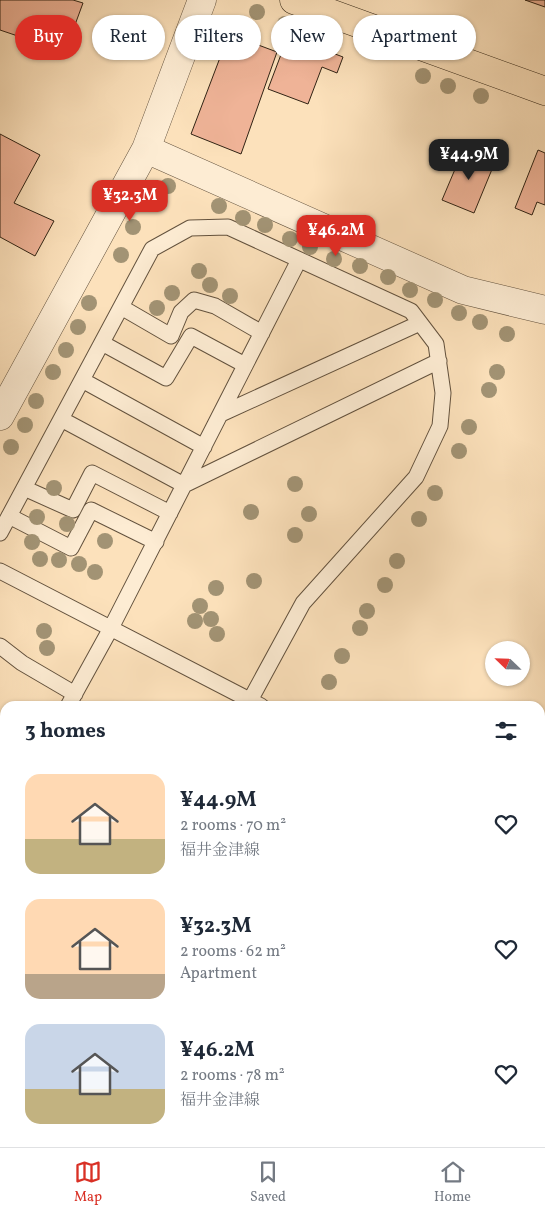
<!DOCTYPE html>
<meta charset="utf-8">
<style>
:root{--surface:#fff;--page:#f6f6f7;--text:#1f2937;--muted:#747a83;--line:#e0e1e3;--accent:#d93025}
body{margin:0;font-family:Vollkorn,"Noto Serif JP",serif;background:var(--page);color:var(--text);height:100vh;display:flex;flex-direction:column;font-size:19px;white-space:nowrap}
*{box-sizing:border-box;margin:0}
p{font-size:16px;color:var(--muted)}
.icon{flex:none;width:28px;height:28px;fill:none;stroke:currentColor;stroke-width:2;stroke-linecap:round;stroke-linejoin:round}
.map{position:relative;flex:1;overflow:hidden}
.drawer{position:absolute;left:0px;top:701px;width:545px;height:446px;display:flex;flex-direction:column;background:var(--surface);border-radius:15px 15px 0 0;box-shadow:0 1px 4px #0004}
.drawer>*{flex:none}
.guide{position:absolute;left:15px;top:15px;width:515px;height:45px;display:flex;gap:10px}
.needle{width:32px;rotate:293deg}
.fabs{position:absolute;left:485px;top:641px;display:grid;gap:10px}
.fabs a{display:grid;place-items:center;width:45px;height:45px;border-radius:50%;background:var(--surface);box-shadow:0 1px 4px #0004;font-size:25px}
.price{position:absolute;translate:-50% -42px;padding:0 11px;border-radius:10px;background:var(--accent);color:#fff;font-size:16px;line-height:32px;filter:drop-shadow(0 1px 2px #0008)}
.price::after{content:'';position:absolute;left:50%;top:30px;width:15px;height:11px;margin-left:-8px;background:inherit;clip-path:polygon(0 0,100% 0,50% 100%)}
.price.current{background:#222;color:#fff}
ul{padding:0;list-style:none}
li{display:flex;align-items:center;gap:15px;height:125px;padding:0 25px}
li span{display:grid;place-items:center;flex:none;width:140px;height:100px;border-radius:15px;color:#555}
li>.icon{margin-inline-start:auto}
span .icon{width:60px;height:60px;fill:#fffc;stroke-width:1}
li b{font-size:21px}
h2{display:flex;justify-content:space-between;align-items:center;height:60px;padding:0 25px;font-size:21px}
.chip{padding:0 18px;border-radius:22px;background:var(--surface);box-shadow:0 1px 4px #0004;font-size:18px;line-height:45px}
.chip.current{background:var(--accent);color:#fff}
.tabs{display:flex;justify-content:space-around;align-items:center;height:70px;border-top:1px solid var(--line);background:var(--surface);font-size:14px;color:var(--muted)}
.tabs a{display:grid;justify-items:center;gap:2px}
.tabs .current{color:var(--accent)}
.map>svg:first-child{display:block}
.building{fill:#efb397;stroke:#302314}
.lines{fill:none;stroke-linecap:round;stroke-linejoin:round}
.service-casing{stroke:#63523e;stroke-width:17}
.minor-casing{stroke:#63523e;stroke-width:29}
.tertiary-casing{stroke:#63523e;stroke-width:29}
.primary-casing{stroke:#302314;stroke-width:29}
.service{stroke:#fdecd3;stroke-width:15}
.minor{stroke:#fdecd3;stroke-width:28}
.tertiary{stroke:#fdecd3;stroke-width:28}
.primary{stroke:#fce1bb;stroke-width:28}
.tree{fill:#a29374}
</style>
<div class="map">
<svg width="545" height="1147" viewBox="0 0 545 1147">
<rect width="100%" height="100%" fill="#fce1bb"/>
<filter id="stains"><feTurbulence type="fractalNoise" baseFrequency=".004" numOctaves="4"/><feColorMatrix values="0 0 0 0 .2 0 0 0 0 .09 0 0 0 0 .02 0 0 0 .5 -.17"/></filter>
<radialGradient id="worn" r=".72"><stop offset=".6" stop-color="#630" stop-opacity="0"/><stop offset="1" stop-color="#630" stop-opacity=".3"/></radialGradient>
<!-- building -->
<path class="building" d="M0,0H73L83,3L65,52L0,30Z
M525,0H545V7Z
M229,34L277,52L241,154L191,134Z
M288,36L343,57L337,73L322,67L308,104L268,89Z
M0,134L40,155L14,203L54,221L35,256L0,237Z
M464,148L495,162L474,213L442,200Z
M538,150L545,153V205L537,202L532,215L515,208Z"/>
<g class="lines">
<!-- service casing -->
<g class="service-casing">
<path id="service" d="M121,307L171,336L181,312L194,300L215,306L262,333
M102,343L166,378L191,336L245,365
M82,380L204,447
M221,414L420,323
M61,419L184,485L439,361
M24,488L73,510L92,473L170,513
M9,516L71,548L91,510L156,542
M0,533L152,249L190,228L228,227L411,311L436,344L443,393L440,426L416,477L303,603L247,706
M0,571L261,706
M0,646L22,663L75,694
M68,706L111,628L299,260
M0,781L5,784
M0,829L5,820
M0,985L5,982
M0,1039L5,1038"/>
</g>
<!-- minor casing -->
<g class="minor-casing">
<path id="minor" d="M146,149L463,290L545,310
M0,416L146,149L202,0
M540,858L545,860"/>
</g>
<!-- tertiary casing -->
<g class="tertiary-casing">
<path id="tertiary" d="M540,804L545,795
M355,1147L357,1142"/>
</g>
<!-- primary casing -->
<g class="primary-casing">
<path id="primary" d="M294,0L545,91"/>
</g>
<!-- service -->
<use href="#service" class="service"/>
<!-- minor -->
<use href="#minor" class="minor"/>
<!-- tertiary -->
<use href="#tertiary" class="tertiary"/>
<!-- primary -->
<use href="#primary" class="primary"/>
</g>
<!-- trees -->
<g class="tree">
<circle cx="257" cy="12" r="8"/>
<circle cx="285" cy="24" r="8"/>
<circle cx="312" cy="36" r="8"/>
<circle cx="423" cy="76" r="8"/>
<circle cx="448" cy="86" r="8"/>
<circle cx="481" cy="96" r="8"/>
<circle cx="168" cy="186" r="8"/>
<circle cx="152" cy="195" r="8"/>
<circle cx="219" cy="206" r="8"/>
<circle cx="243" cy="218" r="8"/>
<circle cx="265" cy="225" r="8"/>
<circle cx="133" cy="227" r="8"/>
<circle cx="290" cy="239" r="8"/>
<circle cx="310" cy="247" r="8"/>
<circle cx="121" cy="255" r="8"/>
<circle cx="334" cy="259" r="8"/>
<circle cx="360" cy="266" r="8"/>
<circle cx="199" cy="271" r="8"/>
<circle cx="388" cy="277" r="8"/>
<circle cx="210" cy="285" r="8"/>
<circle cx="410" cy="290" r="8"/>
<circle cx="172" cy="293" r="8"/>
<circle cx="230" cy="296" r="8"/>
<circle cx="435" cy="300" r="8"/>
<circle cx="89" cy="303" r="8"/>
<circle cx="157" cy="308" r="8"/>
<circle cx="459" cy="313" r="8"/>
<circle cx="480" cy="322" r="8"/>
<circle cx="78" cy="327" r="8"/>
<circle cx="507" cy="334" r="8"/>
<circle cx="66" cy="350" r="8"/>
<circle cx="53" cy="372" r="8"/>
<circle cx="497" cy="372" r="8"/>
<circle cx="489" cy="390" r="8"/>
<circle cx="36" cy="401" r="8"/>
<circle cx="25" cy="425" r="8"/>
<circle cx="469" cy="427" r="8"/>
<circle cx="11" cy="447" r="8"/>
<circle cx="459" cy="451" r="8"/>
<circle cx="295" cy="484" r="8"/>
<circle cx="54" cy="488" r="8"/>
<circle cx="435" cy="493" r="8"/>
<circle cx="251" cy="512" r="8"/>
<circle cx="309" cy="514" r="8"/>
<circle cx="37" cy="517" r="8"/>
<circle cx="419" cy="519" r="8"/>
<circle cx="67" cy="524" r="8"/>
<circle cx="295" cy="535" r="8"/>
<circle cx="105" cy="541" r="8"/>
<circle cx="32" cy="542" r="8"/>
<circle cx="40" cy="559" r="8"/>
<circle cx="59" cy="560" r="8"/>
<circle cx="397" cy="561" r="8"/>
<circle cx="79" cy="564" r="8"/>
<circle cx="95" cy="572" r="8"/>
<circle cx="254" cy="581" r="8"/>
<circle cx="385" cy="585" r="8"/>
<circle cx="216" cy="588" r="8"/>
<circle cx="200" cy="606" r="8"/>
<circle cx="367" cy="611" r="8"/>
<circle cx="211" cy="619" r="8"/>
<circle cx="195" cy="621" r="8"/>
<circle cx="360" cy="628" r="8"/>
<circle cx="44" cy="631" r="8"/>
<circle cx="217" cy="634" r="8"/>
<circle cx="47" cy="648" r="8"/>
<circle cx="342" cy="656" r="8"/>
<circle cx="329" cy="682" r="8"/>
</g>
<rect width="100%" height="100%" filter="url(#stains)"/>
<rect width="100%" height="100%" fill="url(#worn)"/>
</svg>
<div class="fabs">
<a><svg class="needle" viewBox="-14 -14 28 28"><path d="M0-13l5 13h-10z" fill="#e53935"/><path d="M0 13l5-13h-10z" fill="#747a83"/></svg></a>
</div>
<b class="price current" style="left:469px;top:181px">¥44.9M</b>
<b class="price" style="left:130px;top:222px">¥32.3M</b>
<b class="price" style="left:336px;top:257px">¥46.2M</b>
<div class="guide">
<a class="chip current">Buy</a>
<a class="chip">Rent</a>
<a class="chip">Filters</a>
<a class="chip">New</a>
<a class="chip">Apartment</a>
</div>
<section class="drawer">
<h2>3 homes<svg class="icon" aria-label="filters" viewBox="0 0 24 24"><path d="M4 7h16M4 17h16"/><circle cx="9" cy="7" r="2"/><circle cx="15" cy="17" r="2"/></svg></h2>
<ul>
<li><span style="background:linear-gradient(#ffd9b3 65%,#c2b280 0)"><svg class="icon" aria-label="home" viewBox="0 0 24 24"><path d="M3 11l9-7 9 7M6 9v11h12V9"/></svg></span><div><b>¥44.9M</b><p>2 rooms · 70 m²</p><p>福井金津線</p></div><svg class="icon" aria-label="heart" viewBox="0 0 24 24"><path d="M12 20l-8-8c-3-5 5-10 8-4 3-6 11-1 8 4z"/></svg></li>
<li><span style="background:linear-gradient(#ffd9b3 75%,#b9a48a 0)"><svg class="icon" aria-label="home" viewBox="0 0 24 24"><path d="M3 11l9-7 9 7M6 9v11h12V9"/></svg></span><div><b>¥32.3M</b><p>2 rooms · 62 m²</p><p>Apartment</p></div><svg class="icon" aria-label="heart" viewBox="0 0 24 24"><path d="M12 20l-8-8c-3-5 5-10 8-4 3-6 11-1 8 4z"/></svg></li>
<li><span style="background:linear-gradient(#c9d6e8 65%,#c2b280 0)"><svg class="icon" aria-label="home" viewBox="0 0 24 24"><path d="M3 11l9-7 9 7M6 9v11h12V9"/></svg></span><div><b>¥46.2M</b><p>2 rooms · 78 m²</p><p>福井金津線</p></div><svg class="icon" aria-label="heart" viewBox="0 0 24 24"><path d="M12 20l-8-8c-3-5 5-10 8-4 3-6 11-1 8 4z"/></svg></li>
</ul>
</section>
</div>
<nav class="tabs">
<a class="current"><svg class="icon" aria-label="map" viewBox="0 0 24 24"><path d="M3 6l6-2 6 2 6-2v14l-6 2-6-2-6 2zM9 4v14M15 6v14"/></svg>Map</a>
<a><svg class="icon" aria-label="saved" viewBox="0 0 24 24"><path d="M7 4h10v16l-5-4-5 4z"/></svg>Saved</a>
<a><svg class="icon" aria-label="home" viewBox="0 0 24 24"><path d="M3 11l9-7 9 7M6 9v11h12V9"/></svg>Home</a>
</nav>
